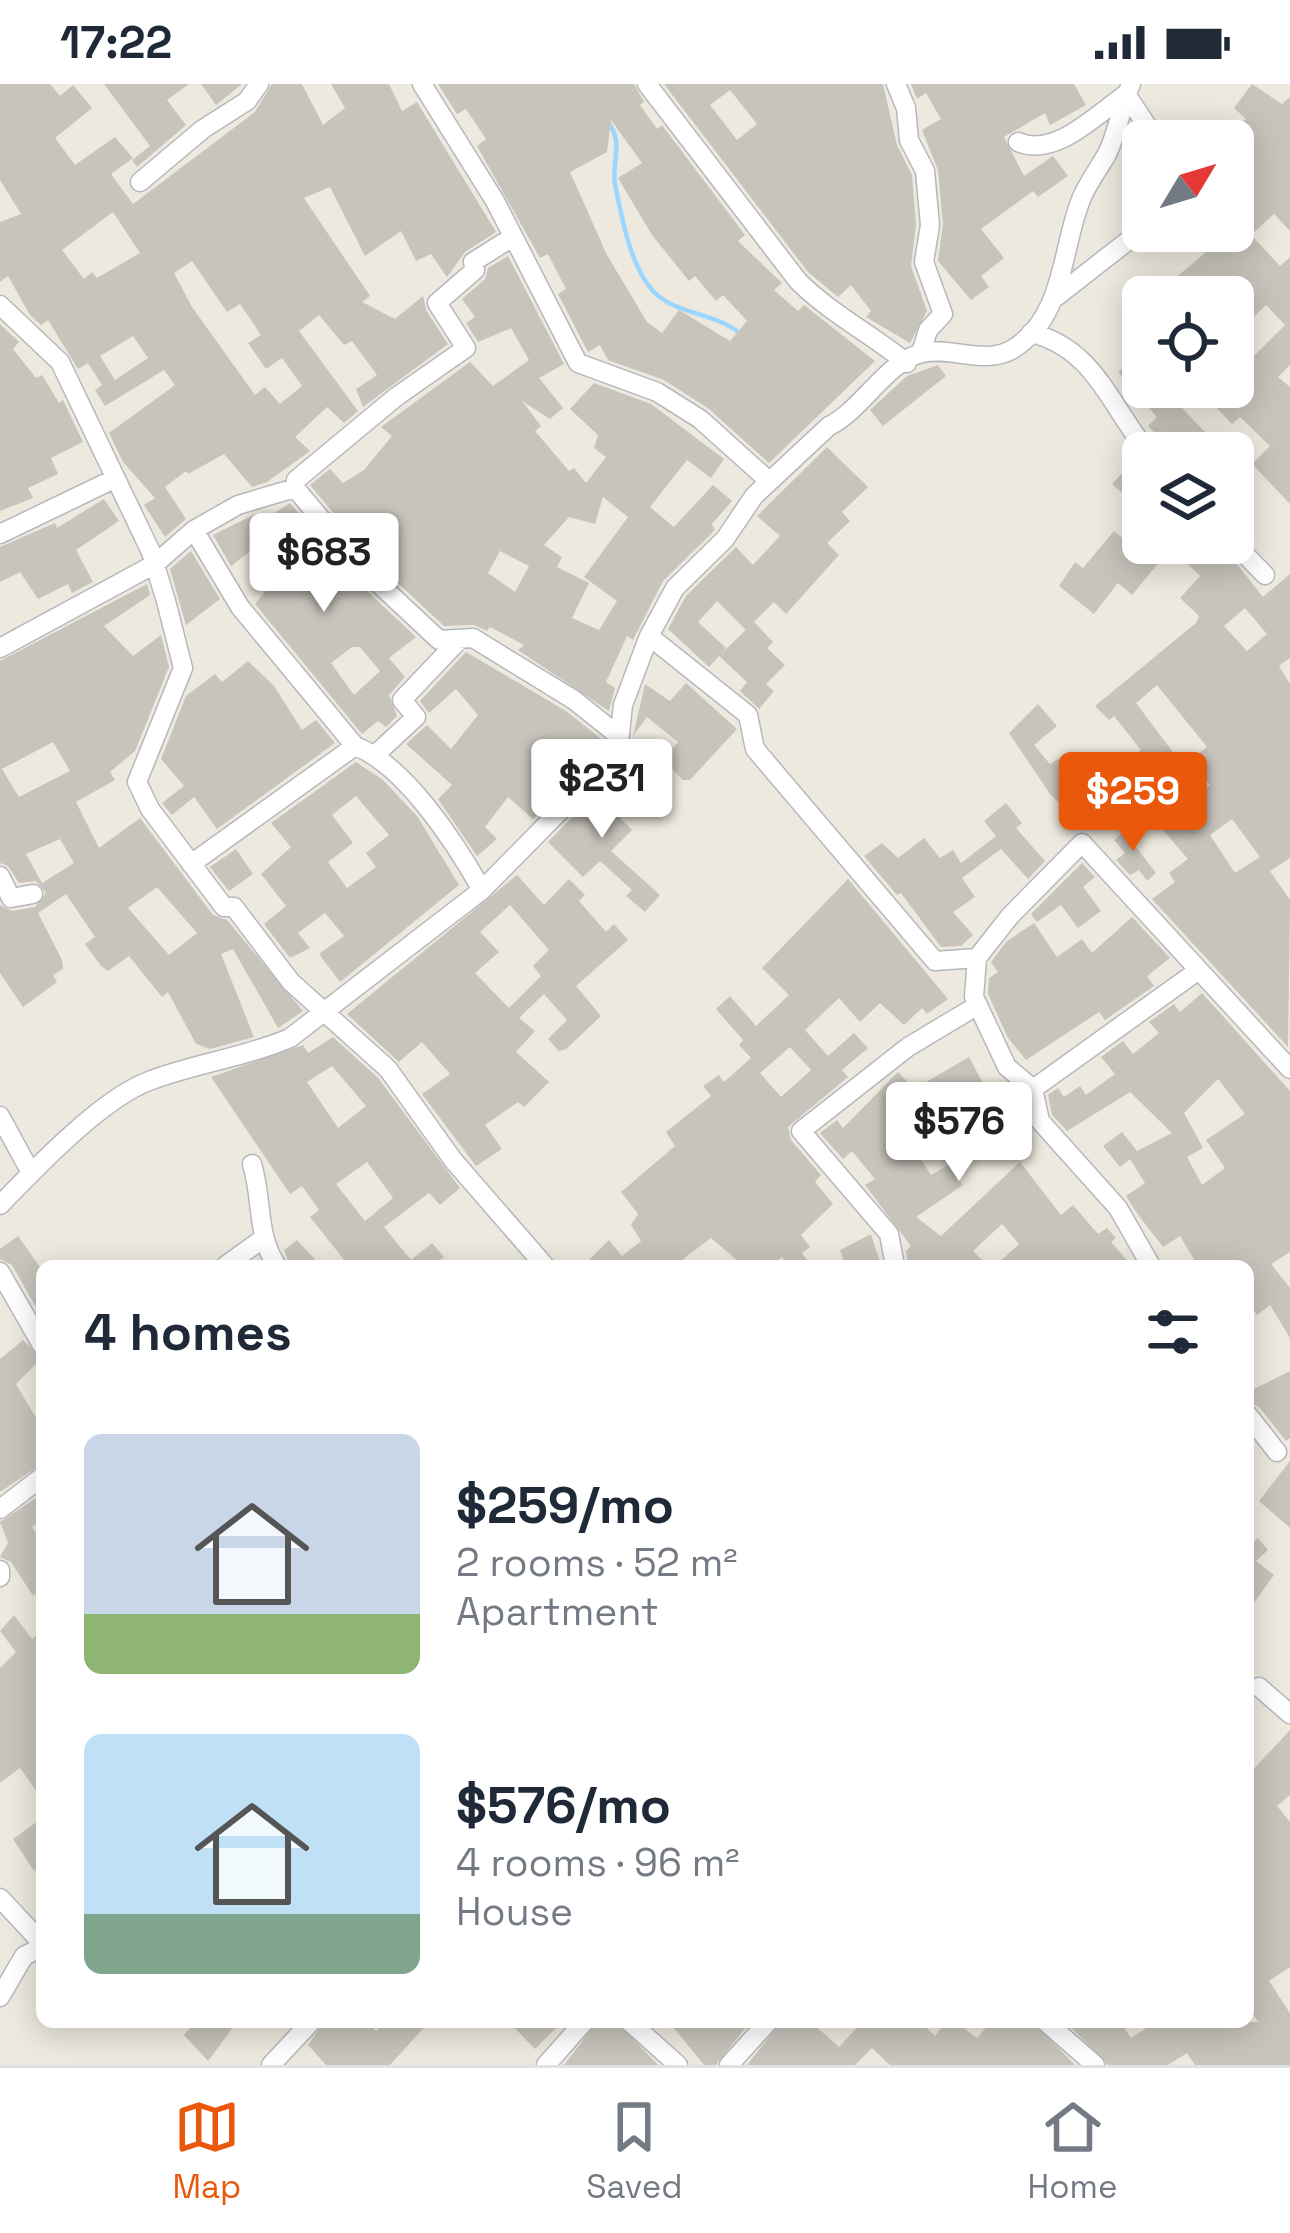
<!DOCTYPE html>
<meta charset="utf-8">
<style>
:root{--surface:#fff;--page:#f6f6f7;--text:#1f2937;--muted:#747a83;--line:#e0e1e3;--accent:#ea580c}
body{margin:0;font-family:"Space Grotesk",sans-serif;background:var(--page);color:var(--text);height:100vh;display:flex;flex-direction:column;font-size:45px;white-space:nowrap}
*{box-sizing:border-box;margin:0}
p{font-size:39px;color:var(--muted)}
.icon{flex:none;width:66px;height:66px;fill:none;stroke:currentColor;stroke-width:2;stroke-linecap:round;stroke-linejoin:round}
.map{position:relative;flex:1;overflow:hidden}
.panel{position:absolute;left:36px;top:1176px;width:1218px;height:768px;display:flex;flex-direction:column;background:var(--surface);border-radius:18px;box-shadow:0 6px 30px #0003}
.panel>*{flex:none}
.needle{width:78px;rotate:52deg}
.buttons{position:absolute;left:1122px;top:36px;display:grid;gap:24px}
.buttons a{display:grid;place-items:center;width:132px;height:132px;border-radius:18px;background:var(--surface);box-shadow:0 6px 30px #0003;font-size:60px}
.price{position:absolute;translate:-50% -102px;padding:0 27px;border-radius:12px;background:#fff;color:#222;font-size:39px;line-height:78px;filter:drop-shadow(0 3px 6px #0008)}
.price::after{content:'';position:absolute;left:50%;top:72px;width:36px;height:27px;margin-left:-18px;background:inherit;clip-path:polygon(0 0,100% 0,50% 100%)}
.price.selected{background:var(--accent);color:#fff}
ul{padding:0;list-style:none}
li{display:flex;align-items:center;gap:36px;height:300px;padding:0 48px}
li span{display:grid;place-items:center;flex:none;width:336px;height:240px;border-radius:18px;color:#555}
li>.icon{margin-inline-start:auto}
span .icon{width:144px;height:144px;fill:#fffc;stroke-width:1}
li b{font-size:51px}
h2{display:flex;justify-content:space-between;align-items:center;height:144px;padding:0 48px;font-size:51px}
.status{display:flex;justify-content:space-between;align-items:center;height:84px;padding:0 60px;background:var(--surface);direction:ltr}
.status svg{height:33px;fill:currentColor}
.tabs{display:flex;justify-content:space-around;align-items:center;height:168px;border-top:3px solid var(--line);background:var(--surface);font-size:33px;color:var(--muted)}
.tabs a{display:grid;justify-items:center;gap:6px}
.tabs .selected{color:var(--accent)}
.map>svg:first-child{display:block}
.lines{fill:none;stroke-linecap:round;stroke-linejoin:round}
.stream{stroke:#9cd6ff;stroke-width:4.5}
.building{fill:#c8c4bc;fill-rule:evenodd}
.minor-casing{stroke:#b5b8bd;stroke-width:21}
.minor{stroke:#fff;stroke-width:18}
</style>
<div class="status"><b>17:22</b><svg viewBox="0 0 49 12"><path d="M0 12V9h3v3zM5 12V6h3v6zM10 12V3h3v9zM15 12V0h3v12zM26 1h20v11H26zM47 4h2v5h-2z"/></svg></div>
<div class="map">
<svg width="1290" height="1981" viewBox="0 0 1290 1981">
<rect width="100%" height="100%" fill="#ede9de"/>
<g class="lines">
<!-- stream -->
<path class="stream" d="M607,37C625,59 611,77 615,100C621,131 631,184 653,207C676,231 713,228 738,248"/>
</g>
<!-- building -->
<path class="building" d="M0,0H50L60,12L73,1L92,24L55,54L75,81L115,53L133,74L111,90L133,120L255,28L272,0H302L323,41L345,24L331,0H389L402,27L417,18L496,148L465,168L447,193L431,170L416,177L401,147L365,172L330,103L304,114L370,212L362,218L395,235L423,212L426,226L448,260L363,323L356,305L377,291L352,257L344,261L319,231L299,247L358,327L344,339L327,323L295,353L310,367L267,398L252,403L224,370L188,390L186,387L165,403L186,435L165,453L144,421L155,414L123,378L109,349L175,301L164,286L105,322L95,306L102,301L88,279L78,285L48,236L41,241L30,231L8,192L0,198V138L21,130L0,96ZM113,128L140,169L97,194L92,188L84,195L62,166ZM192,177L227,228L240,220L261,251L248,259L266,285L282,274L302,302L280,320L265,303L255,311L192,223L174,189ZM133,252L148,274L115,296L100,272Z
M104,0H189L167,16L186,41L137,83L132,76L150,62Z
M201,0H242L216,21Z
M438,0H634L644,18L640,21L657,45L662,41L745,151L738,157L782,199L774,206L798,227L804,221L875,277L769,379L709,325L664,296L608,276L600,261L588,268L558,210L566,205L548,170L540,174L477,62L486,55L466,25L457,30ZM611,36L642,79L618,94L652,151L689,197L695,192L716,217L723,211L747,237L730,257L679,226L662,249L647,238L607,171L570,88L607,68Z
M664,0H883L897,61L912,91L916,141L911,182L927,227L910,259L866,233L871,227L851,201L838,213L808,188ZM730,6L757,40L737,56L710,21Z
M911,0H1074L1086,21L1050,41L1045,29L1004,53L1024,92L1053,72L1068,92L1038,113L1033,107L981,145L1004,174L981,192L989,203L971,216L938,177L943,140L938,86L922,46L941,35L926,9L917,15Z
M1252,0L1282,20L1290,13V147L1274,130L1251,151L1280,182L1290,173V281L1278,293L1290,303V420L1252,380L1270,362L1240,333L1232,340L1217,324L1239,302L1233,296V282L1246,269L1251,275L1285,241L1266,221L1233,253V213H1132L1150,197L1160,207L1205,169L1185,147H1233V79L1239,73L1233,57H1223L1246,35L1234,24Z
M508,172L564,280L539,294L563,324L550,335L522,317L541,342L535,347L569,387L574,384L586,399L606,373L594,364L598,351L570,325L594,299L651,320L724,375L711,394L687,376L650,423L674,443L713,401L732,417L712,440L715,446L663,497L633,556L627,552L606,598L615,604L609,627L518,566L524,561L490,543L487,547L474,541L444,542L372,475L310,401L330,385L343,399L364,386L392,352L381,343L470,278L493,302L529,276L511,244L478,258L466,239L475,233L462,215L485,195L488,184ZM603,413L628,433L584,493L617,517L599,546L572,534L589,499L557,483L562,473L544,461L569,433L595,440ZM500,467L529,482L515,508L488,489Z
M0,240L19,258L13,265L36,294L42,291L59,319L63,316L83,358L51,374L58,390L28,404L33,414L0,427Z
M1143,267V303H1162L1225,369H1175L1148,342L1157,333L1118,288Z
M938,281L946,292L883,342L870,326L907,292Z
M827,363L868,403L842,428L850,437L827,459L839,471L786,530L774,518L746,546L717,517L698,538L726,564L721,570L754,538L773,558L767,564L785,581L766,600L774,607L759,625L740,607L747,598L719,572L709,583L668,545L686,512L736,463L753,481L780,452L757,432Z
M1136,374L1143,381V427L1112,400Z
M104,415L119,437L76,466L93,498L72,509L68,500L38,515L20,488L0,498V463L55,439L57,444Z
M290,419L353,494L416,553L389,574L405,593L389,611L397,632L386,643L378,637L362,650L255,520L279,491L262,469L256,463L231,482L213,451L253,431L260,429L265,435ZM352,563H360L380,587L354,611L331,579Z
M1143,434V459H1175L1132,511L1118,499L1094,530L1059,502L1075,478L1083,484L1114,447L1125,456Z
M1184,459H1220L1263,513L1290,490V574L1279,582L1290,600V774L1270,787L1290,816L1288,963L1152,815L1175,798L1169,789L1188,775L1155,737L1210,701L1190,676L1207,663L1157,601L1136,619L1175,671L1136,705L1120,687L1141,666L1114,632L1109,636L1095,622L1196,539L1199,532L1180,514L1200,492L1175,468ZM1245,524L1267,550L1247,567L1224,542ZM1232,735L1260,773L1235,789L1210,751Z
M191,467L220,515L186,541L170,485Z
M147,500L150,511L104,542L133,572L161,551L169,583L135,667L110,688L115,696L76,718L99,764L140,734L213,831L227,836L303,927L278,944L233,865L221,870L254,953L210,965L196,960L168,908L162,913L129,872L108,887L101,882L85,860L95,853L66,810L38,829L62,876L63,885L53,891L57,898L23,923L0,889V821L12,827L35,823L46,809L36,797L19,799L8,782L0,779V577ZM53,658L70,687L19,713L2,685ZM60,755L74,779L42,799L26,770ZM157,803L197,849L169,871L128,824Z
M466,568L566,627L605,658L533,735L508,713L485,743L497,755L477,772L438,715L452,701L406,660L427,641L451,665L478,631L456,605L429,629L420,617Z
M248,577L274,602L302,646L316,636L335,659L217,745L194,713L172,731L162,719L184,702L161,675L186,612L215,590L222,598Z
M686,599L737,645L690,696H683L663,676L678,658L647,633L633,652L645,600L670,617Z
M1038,620L1057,642L1034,661L1050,680L1061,673L1067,681L1075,676L1097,710L1076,735L1050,710L1009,649Z
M356,678L383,696L417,732L459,801L340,898L319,870L344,852L325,829L298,849L310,864L290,874L264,840L286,822L261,790L291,763L271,739ZM356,712L389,751L366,769L376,783L347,804L328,778L353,759L332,731Z
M616,689L630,702L610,724L632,746L611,767L660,811L645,828L626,812L632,806L600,777L583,793L548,758Z
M1006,719L1022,739L1016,744L1045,777L1028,795L1001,765L962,794L975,813L953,828L973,851L961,862L941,863L901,809L897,811L864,772L882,759L898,774L924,754L940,774L953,766L961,779L996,752L984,737Z
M1133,740L1142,750L1132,758L1156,789L1147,797L1139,786L1130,791L1116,776L1125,769L1114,756Z
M236,765L253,790L229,807L210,783Z
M1082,779L1095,793L1083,803L1101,827L1078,844L1061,821L1037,838L1031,830Z
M517,791L544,821L569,795L585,811L579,817L606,848L614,840L628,856L576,902L601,932L566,965L559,967L548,955L567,936L544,910L519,934L535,947L516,968L549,998L524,1023L518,1018L485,1041L502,1065L476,1082L422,1010L450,990L422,958L399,978L347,930ZM510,821L549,866L533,882L541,892L509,924L475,889L499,868L480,848Z
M848,795L948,915L927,930L922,924L904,941L880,919L860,938L839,914L805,946L828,972L854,949L868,964L842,986L848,993L788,1043L791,1056L821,1091L815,1098L833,1120L801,1151L810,1163L802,1169L811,1182H788L782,1173L771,1182H744L711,1154L683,1175L688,1182H583L609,1156L622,1172L641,1157L631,1141L638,1130L621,1108L675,1062L666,1048L711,1012L703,1002L719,991L724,998L751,974L739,961L743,956L716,925L730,912L756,942L789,911L762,884ZM790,963L811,986L781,1013L760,989Z
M1132,833L1170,874L1147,892L1154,902L1105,936L1099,928L1026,976L1008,954L988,910L989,894L998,888L991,878L1007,857L1034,839L1057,873L1082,855L1092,869Z
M1202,909L1290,1007V1168L1271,1180L1290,1204V1254L1270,1221L1257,1231L1248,1219V1182H1198L1180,1152L1163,1163L1136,1128L1126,1112L1145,1099L1130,1075L1120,1083L1103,1062L1122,1048L1137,1067L1172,1049L1130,1008L1067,1047L1052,1031L1048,1011L1058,1004L1064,1013L1080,1002L1086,1011L1115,990L1101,973L1123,957L1133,970L1159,949L1149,938L1174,920L1180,928ZM1218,995L1245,1030L1206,1056L1225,1084L1202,1101L1187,1073L1203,1064L1184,1029Z
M333,953L378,994L460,1104L440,1121L429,1109L384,1143L411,1176L432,1159L444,1173L433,1182H349L310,1133L319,1126L302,1102L290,1110L211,993L303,961L308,969ZM332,982L366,1022L338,1044L307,998ZM367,1078L393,1114L365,1137L336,1100Z
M969,973L997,1025L979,1036L964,1010L911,1060L931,1091L950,1080L963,1101L916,1133L941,1152L1020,1078L1061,1131L1073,1121L1098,1150L1107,1144L1116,1154L1111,1158L1132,1182H995L1019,1160L1002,1140L973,1167L988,1182H908L906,1167L911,1162L865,1101L875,1095L852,1067L843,1075L820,1049L837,1036L843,1044L898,988L914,1005Z
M1010,1024L1032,1058L1016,1068L995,1035Z
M871,1150L881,1182L845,1180L840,1166Z
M18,1152L42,1186V1234L12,1181L0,1175V1165Z
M297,1156L321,1182H290L284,1166Z
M23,1256L42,1274L16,1300L42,1344V1380L0,1408V1275Z
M1290,1287V1354L1286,1357L1259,1323L1248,1318V1308Z
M1290,1377V1444L1259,1417Z
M42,1410V1435L32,1443L42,1458V1504L33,1512L11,1478L0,1473L8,1459L0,1438Z
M1258,1454L1268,1466L1256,1477L1274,1491L1248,1527V1463Z
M14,1531L32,1555L42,1547V1715L20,1684L0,1699V1584L16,1568L0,1547Z
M1290,1646V1711L1277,1722L1290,1738V1883L1269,1897L1290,1929V1981H1195L1187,1969L1168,1981H1108L1066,1938H1120L1131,1954L1156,1938H1258L1248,1922V1691Z
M42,1734V1780L34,1787L13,1755Z
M195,1938H237L208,1977L184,1951Z
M324,1938H368L376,1947L386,1938H429L390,1981H326L308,1961Z
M509,1938H562L535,1965Z
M597,1938H617L658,1981H564Z
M669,1938H750L716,1981H704Z
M781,1938H811L839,1963L862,1938H920L935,1952L946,1938H956L977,1954L991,1938H1033L1075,1981H890L872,1964L855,1981H747Z"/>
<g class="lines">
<!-- minor casing -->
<g class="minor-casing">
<path id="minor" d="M422,0L495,117L578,279L657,308L700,335L769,397
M647,0L798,197C830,229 871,250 907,279
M896,0L906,24L909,56L925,87L930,141L924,178L943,230L928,246L921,269
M1018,58C1055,74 1096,31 1126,10L1157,57
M140,98L203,45L247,17L259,0
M1056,213L1143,145
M0,221L60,278L151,468L166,517L183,584L137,698L150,725L224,823H234L291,898L388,985L453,1076L545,1182
M1031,249C1095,264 1111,324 1149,369
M295,404L362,484L439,556L473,554L574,616L619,652
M194,446L240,523L355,662C405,681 456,760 482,806
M0,450L114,395
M1233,458L1265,491
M649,552L748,631L755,665L935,877L977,874
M0,564L155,480L194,446L238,421L295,404L296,396L396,313L466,264L437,219L475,186L473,178L511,154
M376,670L416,633L402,616L458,557
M191,780L355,662
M0,792L11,814L33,810
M1033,1005L1007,983L974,913L977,874L1010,832L1082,759L1290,985
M0,1032L31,1089
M252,1080C263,1116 256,1151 277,1182
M0,1121C36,1084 101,1015 149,997C196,979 243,974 290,954L482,806L618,668L623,621L649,552L675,504L725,455L754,412L829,342C860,328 887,277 922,269C951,262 985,282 1013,265C1064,233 1061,168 1080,118C1086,101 1098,86 1107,70C1118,48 1121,22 1131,0
M225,1182L261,1156
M895,1182L889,1150L801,1047L908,963L978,921
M1151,1182L1118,1124L1040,1037L1033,1005L1196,888
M0,1188L42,1261
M1248,1331L1277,1368
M0,1425L42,1393
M0,1486V1493
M1259,1603L1290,1630
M0,1814L42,1859
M0,1913L24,1872L42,1863
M630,1938L678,1981
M1046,1938L1095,1981
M271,1981L311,1938
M546,1981L584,1938
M729,1981L768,1938"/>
</g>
<!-- minor -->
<use href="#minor" class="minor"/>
</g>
</svg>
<div class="buttons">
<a><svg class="needle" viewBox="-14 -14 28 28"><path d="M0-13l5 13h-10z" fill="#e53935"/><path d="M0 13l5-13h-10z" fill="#747a83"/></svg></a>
<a><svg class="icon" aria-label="locate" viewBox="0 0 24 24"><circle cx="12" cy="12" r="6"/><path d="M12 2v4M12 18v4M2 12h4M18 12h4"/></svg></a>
<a><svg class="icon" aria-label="layers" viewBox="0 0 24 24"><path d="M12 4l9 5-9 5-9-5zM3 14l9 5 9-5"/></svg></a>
</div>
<b class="price" style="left:324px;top:531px">$683</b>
<b class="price" style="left:602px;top:757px">$231</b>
<b class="price selected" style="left:1133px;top:770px">$259</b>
<b class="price" style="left:959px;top:1100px">$576</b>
<section class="panel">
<h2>4 homes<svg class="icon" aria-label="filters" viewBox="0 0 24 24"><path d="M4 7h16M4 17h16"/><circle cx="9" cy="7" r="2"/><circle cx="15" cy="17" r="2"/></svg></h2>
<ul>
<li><span style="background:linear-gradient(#c9d6e8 75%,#8fb573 0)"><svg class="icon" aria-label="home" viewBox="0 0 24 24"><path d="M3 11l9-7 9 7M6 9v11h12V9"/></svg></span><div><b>$259/mo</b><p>2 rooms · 52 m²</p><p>Apartment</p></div></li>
<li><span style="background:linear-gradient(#bfe0f5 75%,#7fa58c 0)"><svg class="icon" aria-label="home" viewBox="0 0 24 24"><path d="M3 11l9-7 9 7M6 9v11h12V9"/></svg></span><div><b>$576/mo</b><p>4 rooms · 96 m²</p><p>House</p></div></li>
</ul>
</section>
</div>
<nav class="tabs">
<a class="selected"><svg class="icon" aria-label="map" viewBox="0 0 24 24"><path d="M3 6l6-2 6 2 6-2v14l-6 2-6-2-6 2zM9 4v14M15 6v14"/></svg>Map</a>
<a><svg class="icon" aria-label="saved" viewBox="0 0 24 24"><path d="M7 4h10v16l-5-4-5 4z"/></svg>Saved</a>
<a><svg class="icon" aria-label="home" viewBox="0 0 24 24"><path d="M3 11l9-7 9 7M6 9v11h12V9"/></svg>Home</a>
</nav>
